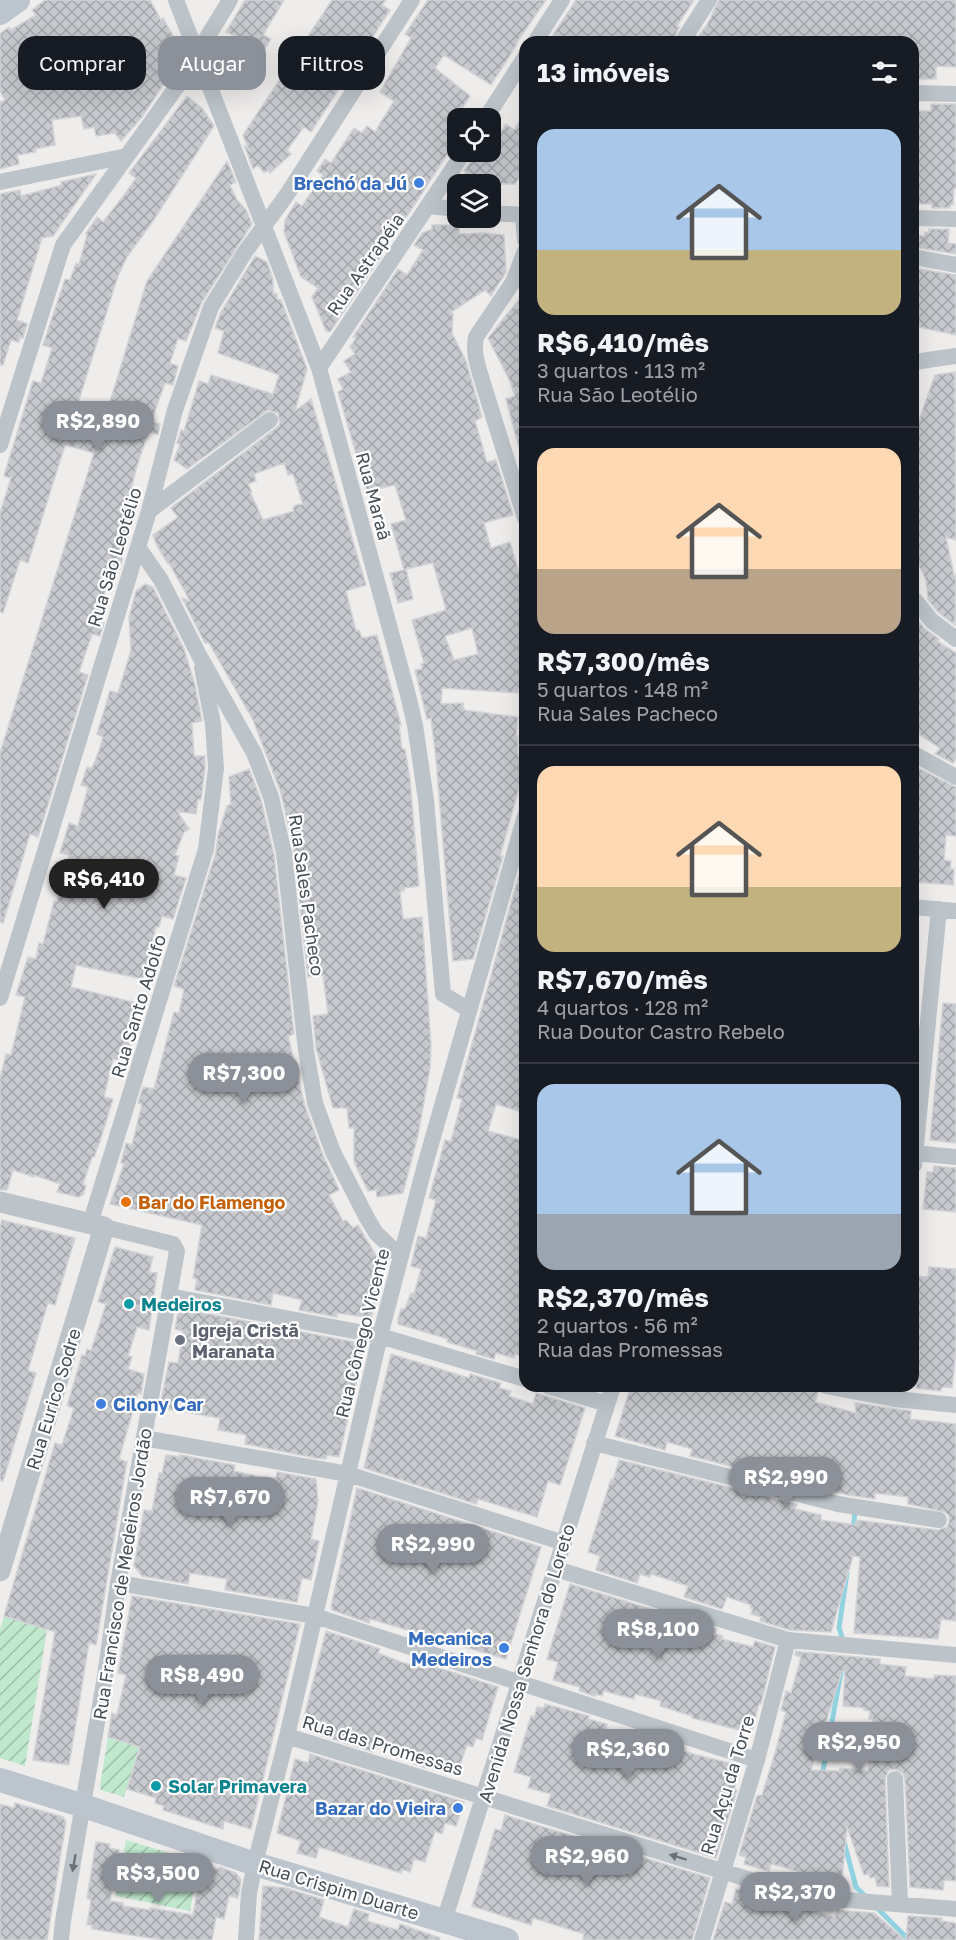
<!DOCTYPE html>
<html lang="pt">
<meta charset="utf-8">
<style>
:root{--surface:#171b24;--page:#20242c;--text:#f1f3f6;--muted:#9ea1a6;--line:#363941;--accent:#8c9099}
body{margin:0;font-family:"Golos Text",sans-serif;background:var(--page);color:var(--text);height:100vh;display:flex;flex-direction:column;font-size:22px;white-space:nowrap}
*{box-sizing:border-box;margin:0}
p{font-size:20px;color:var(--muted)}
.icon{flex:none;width:33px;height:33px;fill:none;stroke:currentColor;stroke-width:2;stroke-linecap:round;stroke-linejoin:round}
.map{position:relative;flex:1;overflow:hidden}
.details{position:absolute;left:519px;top:36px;width:400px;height:1356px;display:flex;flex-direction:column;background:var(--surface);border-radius:18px;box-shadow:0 6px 24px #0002}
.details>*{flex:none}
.hud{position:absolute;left:18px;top:36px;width:411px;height:54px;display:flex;gap:12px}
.tools{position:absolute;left:447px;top:108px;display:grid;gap:12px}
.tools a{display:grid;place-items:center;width:54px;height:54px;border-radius:12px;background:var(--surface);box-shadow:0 6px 24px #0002;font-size:30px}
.price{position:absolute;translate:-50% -51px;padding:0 14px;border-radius:21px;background:var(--accent);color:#fff;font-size:20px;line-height:39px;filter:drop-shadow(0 2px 3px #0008)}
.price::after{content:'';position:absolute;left:50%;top:36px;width:18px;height:14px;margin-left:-9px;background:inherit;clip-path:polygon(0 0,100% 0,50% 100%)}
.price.on{background:#222;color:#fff}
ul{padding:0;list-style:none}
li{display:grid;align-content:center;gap:12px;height:318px;padding:0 18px}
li+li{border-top:2px solid var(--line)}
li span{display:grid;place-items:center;height:186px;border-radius:18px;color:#555}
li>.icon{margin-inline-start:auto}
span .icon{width:108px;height:108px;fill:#fffc;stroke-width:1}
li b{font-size:26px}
h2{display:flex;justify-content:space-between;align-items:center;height:72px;padding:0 18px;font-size:26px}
.tag{padding:0 21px;border-radius:18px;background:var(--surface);box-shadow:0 6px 24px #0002;font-size:21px;line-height:54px}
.tag.on{background:var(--accent);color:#fff}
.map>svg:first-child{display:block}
.garden{fill:url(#garden-furrows)}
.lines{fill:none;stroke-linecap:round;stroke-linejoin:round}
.stream{stroke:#91d2e0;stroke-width:5}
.building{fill:url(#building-cross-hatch);stroke:#d1d3d7;stroke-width:1.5;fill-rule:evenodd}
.minor{stroke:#bcc4ca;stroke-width:16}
.tertiary{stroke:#bcc4ca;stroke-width:21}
.secondary{stroke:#bcc5ce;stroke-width:24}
.oneway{fill:#6a737a}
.shop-dot{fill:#3f7fe0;stroke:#fff;stroke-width:2}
.food-dot{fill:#e8710a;stroke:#fff;stroke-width:2}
.culture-dot{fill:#0f9aa8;stroke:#fff;stroke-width:2}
.worship-dot{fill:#6b7280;stroke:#fff;stroke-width:2}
.labels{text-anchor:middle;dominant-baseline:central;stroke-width:4.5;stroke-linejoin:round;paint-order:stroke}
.shop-label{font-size:18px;font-weight:bold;fill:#366cbe;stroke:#fff;text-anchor:end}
.street-label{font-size:18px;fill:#475057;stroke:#fff}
.food-label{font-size:18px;font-weight:bold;fill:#c56008;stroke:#fff;text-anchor:start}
.culture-label{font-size:18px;font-weight:bold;fill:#0d838f;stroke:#fff;text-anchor:start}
.worship-label{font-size:18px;font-weight:bold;fill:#5b616d;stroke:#fff;text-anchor:start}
</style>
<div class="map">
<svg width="956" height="1940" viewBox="0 0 956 1940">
<defs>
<pattern id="garden-furrows" width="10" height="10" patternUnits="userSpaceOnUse" patternTransform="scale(1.5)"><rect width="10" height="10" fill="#bfe8cd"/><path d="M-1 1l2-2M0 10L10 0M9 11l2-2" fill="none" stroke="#9dbea9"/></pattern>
<pattern id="building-cross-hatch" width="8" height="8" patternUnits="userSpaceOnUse" patternTransform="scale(1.5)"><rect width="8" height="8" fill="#c7c9ce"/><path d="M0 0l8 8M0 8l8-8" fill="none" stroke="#a3a6aa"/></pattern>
</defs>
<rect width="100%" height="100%" fill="#efecec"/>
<!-- garden -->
<path class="garden" d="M4,1616L47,1630L25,1766L0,1758V1629Z
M108,1737L139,1747L124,1797L101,1790L100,1786Z
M126,1840L199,1862L190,1911L116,1896Z"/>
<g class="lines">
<!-- stream -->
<path class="stream" d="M853,1531L855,1512
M843,1640L839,1628L847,1573
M822,1776L841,1672
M844,1842L856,1887L865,1896
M876,1907L909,1940"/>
</g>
<!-- building -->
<path class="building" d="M45,0H150L161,20L163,18L175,39L178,38L184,53L142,117L121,141L115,133L96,136L94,127L84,129L81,116L52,120L55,145L35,149L36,152L17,155L19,164L0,169V102L5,100L0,91V34L9,27L11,30L36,15L32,10Z
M245,0H284L263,35L271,39L241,85L221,74L222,71L220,70L235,36L226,32Z
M332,0H386L382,5L390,10L311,132L304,127L287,150L291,154L270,173L268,170L264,173L258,165L253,169L244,145L249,150L243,135Z
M428,0H546L517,42V44L491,85L444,55L435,68L470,96L458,115V138L396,233L388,229L374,250L382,255L380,258L330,332L326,331L312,297L318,288L301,277L284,232L285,220L296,202L302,206L323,175L317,171L325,159L331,163L354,128L362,133L367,126L375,132L394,101L380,92L411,38L405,34Z
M576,0H694L677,26L679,27L672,42H564L553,35Z
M719,0H956V67L936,66V79H914V42H694L707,25Z
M187,96L202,108L214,126L153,221L127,257L118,276L72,422L101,431L147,281L227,161L236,182L230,185L237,200L246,210L252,224L202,302L186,341L178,338L170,363L178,366L173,385L165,383L151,422L160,424L158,435L149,431L136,469L130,494L138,496L120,569L112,567L97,621L104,623L100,636L92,634L79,672L88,675L38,837L30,834L3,923L0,922V753L94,453L65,445L28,563L20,560L3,613L0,612V513L11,478L4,476L33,381L41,383L52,348L43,345L65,279L70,280L76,263L79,264L87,235L86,233L97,217L103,222L125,194L136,178L129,173Z
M931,104H956V188H954L953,205H950V208H932V204H914V111H931Z
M525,112V168L515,184H480L464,175L466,172L464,171L477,152H490V134L497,139L506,124L514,130Z
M96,174L53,236L42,238L17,320L27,324L23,338L20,337L19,342L11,340L3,365H0V194L20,190L21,196L62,185L61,182Z
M432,225H459V234L485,233L504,235L506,272L491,296L485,290L451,312L453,314L452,333L466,361L482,417L475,421L487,462L496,460L513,515L484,523L491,548L510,542L524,589H522L525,603V684H522V690H519V693L442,688L441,704L463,703L464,710L518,717L516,736H518V755L525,754V766L500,856H503L473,959L453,961L436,760L431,718L427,719L415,670L422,669L421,664L424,663L412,620L446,610L433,563L406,569L413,599L398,603L390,573L404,570L391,524L406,520L395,485L367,491L338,392L343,389L338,379L351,372L344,361L355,354L350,347L356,338L353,337L398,269L407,275L423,250L414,245L422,233L432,229ZM472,628L478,654L454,660L445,636Z
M929,229H949L948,243L956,244V254L914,247V235L924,236L925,232L929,233Z
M255,256L267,262L273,279V293L277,294V299L281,300L307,369L295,411L311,399L366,585L346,591L356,631L359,630L362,638L377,635L401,725H399L402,749H405L410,779L419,886L404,888V891H400L403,919L422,917L431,1045L430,1068L418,1135L403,1193L377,1197L376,1190L368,1191L354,1162V1128H349L347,1108H333L316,1048L313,1016L328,1014L323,975L308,977L294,852L281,793L253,720L209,643H205L182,598L190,601L169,563L168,564L157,546L153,535L178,517L171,508L276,428L280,424L278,413L268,410L187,469L174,460L180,444L177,443L181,430L184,431L199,381L208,384L211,375L273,394L279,375L218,353L224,331L215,328L221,312ZM284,463L288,475L293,474L303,504L296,505L293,508L294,511L263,520L250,492H252L248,484L256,481L254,474Z
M914,268L956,275V335L914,326L916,309H914Z
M525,292V451L520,452L506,399L515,396L510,381L488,338Z
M955,372L956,540L946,537L954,575L956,574L955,625L939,613L928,600L926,580L918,564L914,562V434L935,375Z
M145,584L153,587L184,649L195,685L202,721L192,723L194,756H205V768L201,800L198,799L196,814L177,811L189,829L184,832L175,855L179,856L174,875L186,878L173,919L162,916L159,927H156L143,979L76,965L71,987L137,1003L134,1016H131L124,1041L131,1042L126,1056L123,1055L122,1061L113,1059L104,1097L113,1099L101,1138L94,1157H92L83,1184L86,1186L83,1195L78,1197L57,1192L60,1184L34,1175V1177L13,1170L7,1190H0V1079L6,1054L11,1055L25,997L16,995L28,957L36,959L39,943L43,944L54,901H57L69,855L60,853L69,823L78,826L88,787L81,785L87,767L92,768L99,751L103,737L97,734L110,691L118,693L131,650L129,617L136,591Z
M914,615L924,628L939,639L937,641L956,653V758L953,763L935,754L940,748L914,731Z
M914,766L956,787V836L946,835L944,860L951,861L950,869H954L953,885L914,882Z
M249,769L261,800L274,855L294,1034L288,1036L305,1106L323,1155L339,1190L329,1195L343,1221L346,1220L353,1228L358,1225L381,1264L380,1280L371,1318L337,1313V1317L299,1310L302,1300L273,1293L271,1305L195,1290L197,1279L193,1278L202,1225L110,1204L124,1164L121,1163L126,1143L132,1145L142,1104L138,1103L143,1087L154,1089L174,1012L179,1013L184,989L174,986L216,852L218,835L227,806L231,804L229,777Z
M523,860L525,861V1113L496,1104L488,1131L525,1141V1357L515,1354L514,1358L496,1353L494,1359L476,1354L477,1351L447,1342L448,1339L398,1324V1319L401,1309H405L411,1293L414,1294L421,1269L411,1266L418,1236L426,1238L436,1200L429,1198L445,1140L451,1141L462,1099L457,1098Z
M943,1003L956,1004V1143L930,1140Z
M934,1166L956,1168V1212L923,1209L927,1172H933Z
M2,1220L75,1238L55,1305L48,1303L42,1322L28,1371L36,1373L3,1481L0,1480V1227Z
M115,1247L153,1257L149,1272L157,1273L149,1330L137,1327L128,1356L132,1357L128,1369L144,1374L141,1394L138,1393L119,1459L127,1462L126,1467L96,1645L89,1643L69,1765L33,1760L55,1632L4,1616L55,1443L62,1445L74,1408L67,1406L82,1355L85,1356L87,1349L91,1351L106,1304L98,1302Z
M929,1267L956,1269V1350L952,1388L942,1387L941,1391L916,1388L919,1351H914V1297L916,1276L928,1277Z
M183,1309L365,1344L339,1457L327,1455L326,1459L315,1458L245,1444L246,1435L218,1430L220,1418L161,1408V1401L169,1362L178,1363L183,1331L175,1329L178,1312Z
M391,1354L469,1378L470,1374L501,1383L499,1388L511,1391L509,1396L533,1404L536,1393L585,1408L560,1485L548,1481L537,1517L478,1499L476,1504L364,1468Z
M631,1386H798L818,1392L815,1402L856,1413L855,1403L911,1411L910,1419L956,1424V1621L941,1619L938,1639L854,1633L860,1557L853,1556L831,1632L790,1630L760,1621L761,1617L751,1614L753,1608H750L751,1605L727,1597L722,1609L684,1597L688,1586L651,1574L650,1577L640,1574L637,1583L596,1570L600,1556L588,1552L611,1479L613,1480L619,1460L797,1504L795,1509L821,1515V1520L856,1525V1520L938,1530L947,1527L949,1522V1516L945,1512L908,1504V1497L875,1493V1499L848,1495L690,1456L692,1449L667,1442L665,1450L615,1436Z
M166,1455L180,1457V1455L235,1465L234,1471L260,1477L276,1478L277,1472L316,1479L318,1501L311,1539L319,1541L311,1580L302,1578L297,1602L225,1590L227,1579L190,1573L188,1584L142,1576L134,1566L144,1510L152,1511L159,1473H162Z
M357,1488L541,1547L506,1659L370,1619L369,1623L332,1610L331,1607Z
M570,1584L716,1629L715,1634L723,1636L722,1639L753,1647L755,1641L775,1647L761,1704H759L751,1733L692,1718V1716L660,1706L661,1701L635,1694L634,1699L604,1691L602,1696L596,1694L595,1696L579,1691L580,1687L553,1680L558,1662L547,1659Z
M132,1596L300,1624L251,1829L224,1821L223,1829L163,1810L164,1806L155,1803L156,1798L127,1789L140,1747L108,1737L112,1713L117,1715L126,1675L118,1673Z
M326,1631L380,1649L378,1653L401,1662L426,1669L427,1664L498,1687L482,1740L476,1738L473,1747L467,1745L460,1765L455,1763L453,1767L430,1759L427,1768L414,1764L417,1753L377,1740L373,1752L317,1734L318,1730L302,1725Z
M796,1651L802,1652L801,1656L802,1652L880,1659V1664L906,1667L905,1676L934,1679V1675L956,1676V1881L944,1880L943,1890L910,1887L905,1779L903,1773L895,1769L889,1770L885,1779L889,1887L877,1886L875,1877L870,1878L869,1874L864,1875L847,1827L842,1880L834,1879L833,1884L802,1883L804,1873L771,1864L769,1871L744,1864L746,1857L739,1855L757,1796L762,1795L775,1753L786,1712L781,1710L786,1691L791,1693L801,1657L795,1655ZM842,1671H845L843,1706L864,1708V1710L870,1711L869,1719H873L868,1771L840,1768L839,1771L811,1770Z
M545,1704L589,1716L588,1719L607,1724L606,1729L635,1737L636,1732L652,1737L651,1740L679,1747L678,1750L741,1766L734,1790H737L716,1858L547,1806L551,1794L528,1788L531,1777L514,1772L531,1716L534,1717L537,1707L544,1708Z
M310,1754L464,1802L456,1826L445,1823L442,1834L435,1831L425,1862L414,1859L410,1872L402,1869L401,1873L319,1847L316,1858L297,1853L301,1841L277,1833L295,1759L308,1763Z
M15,1803L63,1817L66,1822L47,1940H0V1804L14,1808Z
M505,1815L710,1878L692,1940H583L584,1934L533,1918L531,1925L472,1906L495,1829L501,1831Z
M96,1842L110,1844L109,1848L119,1850L110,1901L123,1903V1906L150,1910V1908L193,1915L202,1866L219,1869L220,1867L236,1873L241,1880L238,1898L229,1896L224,1919L216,1917L212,1940H163L92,1929V1925H87L91,1900L87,1898Z
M263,1886L286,1888L324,1900L319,1917L348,1927L354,1909L369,1914L367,1921L398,1930L400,1924L440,1938L439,1940H259Z
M736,1889L835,1917L837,1910L874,1913L905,1940H713L725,1902L732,1904Z
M908,1916L942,1918L941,1921L956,1923V1940H906Z"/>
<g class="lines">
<!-- minor -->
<path class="minor" d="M176,0L319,368L408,695L415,725L426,800L443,994L469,1010
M535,42L562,0
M682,42L709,0
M914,93L956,94
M486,118L525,57
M0,182L127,156
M429,206L458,209
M490,213L525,215
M523,215L525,240
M914,218L956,219
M525,251L513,282L476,337C473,352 477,363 481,377L525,518
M914,257L956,265
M914,362L956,356
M319,368L464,152
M0,445L63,245L178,85L230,0
M149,511L270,420
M138,547L161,580L199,655L254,753L271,797L284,853L306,1050L315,1103L333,1152L367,1218L376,1233L401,1257
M914,599L932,621L956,639
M914,754L956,777
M914,907L956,911
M0,998L149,511L175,410L211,307L245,252L286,196L412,0
M914,1153L956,1157
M914,1165L939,909
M90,1224L206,849L216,768L213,724L202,668
M169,1296L380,1336L525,1379
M548,1386L607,1404
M826,1386L894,1399L956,1405
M144,1438L348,1474L564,1543
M594,1443L838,1504L939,1520
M556,1569L788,1640L956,1655
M118,1583L315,1616L757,1760
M287,1736L780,1889L822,1898L956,1909
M895,1779L900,1904
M444,1921L613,1386
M61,1940L63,1921L105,1676L118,1583L177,1251L173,1244L104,1227
M246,1940L249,1893L255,1864L287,1736L380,1336L425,1165L525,816
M702,1940L757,1760L788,1640"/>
<!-- tertiary -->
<path class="tertiary" d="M0,1202L104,1227L0,1571"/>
<!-- secondary -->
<path class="secondary" d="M0,13L18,0
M0,1780L84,1806L255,1864L507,1940"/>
</g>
<!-- one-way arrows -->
<defs><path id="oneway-solid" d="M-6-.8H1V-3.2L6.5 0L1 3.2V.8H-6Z" transform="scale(1.5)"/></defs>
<g class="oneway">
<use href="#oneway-solid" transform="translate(678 1857) rotate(-163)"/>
<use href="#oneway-solid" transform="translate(74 1863) rotate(100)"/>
</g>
<!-- markers -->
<g class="shop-dot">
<circle cx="419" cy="183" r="6"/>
<circle cx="101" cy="1404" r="6"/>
<circle cx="504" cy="1648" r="6"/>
<circle cx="458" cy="1808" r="6"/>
</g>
<circle class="food-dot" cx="126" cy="1202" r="6"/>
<g class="culture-dot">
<circle cx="129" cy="1304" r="6"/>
<circle cx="156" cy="1786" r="6"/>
</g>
<circle class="worship-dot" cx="180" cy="1340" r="6"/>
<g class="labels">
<!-- shop labels -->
<g class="shop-label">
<text x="407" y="183">Brechó da Jú</text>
<text x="113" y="1404" text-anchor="start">Cilony Car</text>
<text x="492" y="1638">Mecanica<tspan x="492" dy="21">Medeiros</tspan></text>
<text x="446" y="1808">Bazar do Vieira</text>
</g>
<!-- street labels -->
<g class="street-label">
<text transform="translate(365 264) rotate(-55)">Rua Astrapéia</text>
<text transform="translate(374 496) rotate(75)">Rua Maraã</text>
<text transform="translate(114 557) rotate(-73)">Rua São Leotélio</text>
<text transform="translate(307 895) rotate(82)">Rua Sales Pacheco</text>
<text transform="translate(138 1006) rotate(-73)">Rua Santo Adolfo</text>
<text transform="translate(362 1333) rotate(-76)">Rua Cônego Vicente</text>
<text transform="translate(53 1399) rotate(-73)">Rua Eurico Sodre</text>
<text transform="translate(122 1574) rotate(-81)">Rua Francisco de Medeiros Jordão</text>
<text transform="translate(526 1663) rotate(-73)">Avenida Nossa Senhora do Loreto</text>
<text transform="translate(383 1745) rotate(17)">Rua das Promessas</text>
<text transform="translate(727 1785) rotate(-73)">Rua Açu da Torre</text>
<text transform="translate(339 1889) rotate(17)">Rua Crispim Duarte</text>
</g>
<!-- food labels -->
<g class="food-label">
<text x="138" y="1202">Bar do Flamengo</text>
</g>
<!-- culture labels -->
<g class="culture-label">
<text x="141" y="1304">Medeiros</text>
<text x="168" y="1786">Solar Primavera</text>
</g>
<!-- worship labels -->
<g class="worship-label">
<text x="192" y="1330">Igreja Cristã<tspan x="192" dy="21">Maranata</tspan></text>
</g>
</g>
</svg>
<div class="tools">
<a><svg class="icon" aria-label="locate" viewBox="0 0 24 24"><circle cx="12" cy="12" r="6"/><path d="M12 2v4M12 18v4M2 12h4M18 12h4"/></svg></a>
<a><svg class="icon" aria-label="layers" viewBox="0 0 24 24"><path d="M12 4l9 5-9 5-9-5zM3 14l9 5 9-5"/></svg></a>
</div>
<b class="price" style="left:98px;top:452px">R$2,890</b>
<b class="price on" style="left:104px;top:910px">R$6,410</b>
<b class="price" style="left:244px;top:1104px">R$7,300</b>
<b class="price" style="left:786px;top:1508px">R$2,990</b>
<b class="price" style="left:230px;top:1528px">R$7,670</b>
<b class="price" style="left:433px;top:1575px">R$2,990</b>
<b class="price" style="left:658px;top:1660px">R$8,100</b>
<b class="price" style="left:202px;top:1706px">R$8,490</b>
<b class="price" style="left:859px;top:1773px">R$2,950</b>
<b class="price" style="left:628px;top:1780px">R$2,360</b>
<b class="price" style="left:587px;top:1887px">R$2,960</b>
<b class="price" style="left:158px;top:1904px">R$3,500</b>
<b class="price" style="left:795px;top:1923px">R$2,370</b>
<div class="hud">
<a class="tag">Comprar</a>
<a class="tag on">Alugar</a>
<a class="tag">Filtros</a>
</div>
<section class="details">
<h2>13 imóveis<svg class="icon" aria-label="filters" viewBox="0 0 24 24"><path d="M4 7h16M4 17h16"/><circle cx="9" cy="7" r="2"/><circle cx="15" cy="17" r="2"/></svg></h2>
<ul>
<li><span style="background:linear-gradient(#a9c7e8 65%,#c2b280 0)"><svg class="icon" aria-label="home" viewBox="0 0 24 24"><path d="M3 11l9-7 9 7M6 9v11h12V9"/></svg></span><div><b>R$6,410/mês</b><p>3 quartos · 113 m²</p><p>Rua São Leotélio</p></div></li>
<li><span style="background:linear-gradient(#ffd9b3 65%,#b9a48a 0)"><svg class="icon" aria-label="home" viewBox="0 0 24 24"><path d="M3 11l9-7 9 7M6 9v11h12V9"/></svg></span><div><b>R$7,300/mês</b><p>5 quartos · 148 m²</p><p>Rua Sales Pacheco</p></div></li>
<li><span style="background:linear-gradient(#ffd9b3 65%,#c2b280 0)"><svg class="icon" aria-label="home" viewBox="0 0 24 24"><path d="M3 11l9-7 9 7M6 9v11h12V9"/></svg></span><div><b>R$7,670/mês</b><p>4 quartos · 128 m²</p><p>Rua Doutor Castro Rebelo</p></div></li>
<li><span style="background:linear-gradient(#a9c7e8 70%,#9aa5b1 0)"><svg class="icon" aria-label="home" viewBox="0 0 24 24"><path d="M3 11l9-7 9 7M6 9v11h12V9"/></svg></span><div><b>R$2,370/mês</b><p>2 quartos · 56 m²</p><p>Rua das Promessas</p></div></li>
</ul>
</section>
</div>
